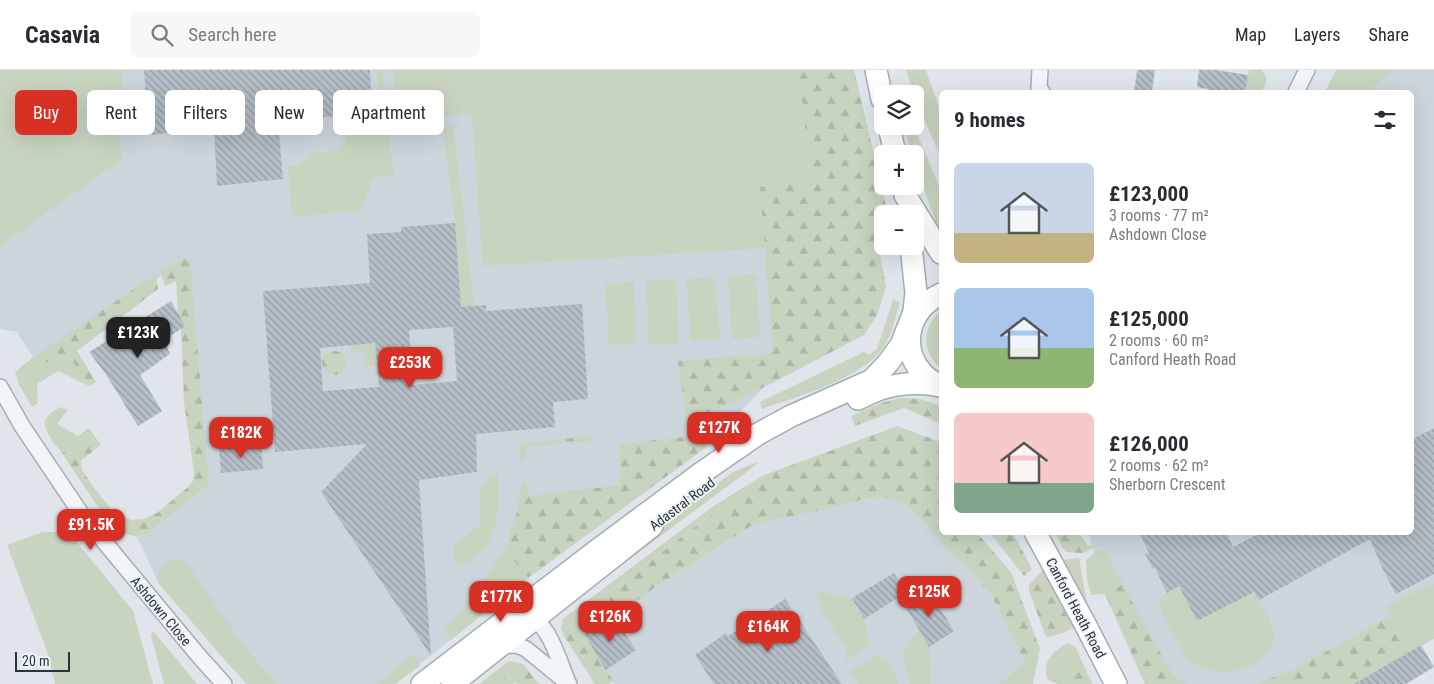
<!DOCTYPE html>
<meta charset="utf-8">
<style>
:root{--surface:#fff;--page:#f7f7f7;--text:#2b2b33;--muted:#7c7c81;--line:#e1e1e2;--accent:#d93025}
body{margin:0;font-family:"Roboto Condensed",sans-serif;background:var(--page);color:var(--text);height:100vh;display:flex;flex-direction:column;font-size:19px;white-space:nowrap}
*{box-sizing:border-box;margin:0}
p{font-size:16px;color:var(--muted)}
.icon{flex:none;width:28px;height:28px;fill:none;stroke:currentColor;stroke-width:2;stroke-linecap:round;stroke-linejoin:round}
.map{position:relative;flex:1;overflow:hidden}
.drawer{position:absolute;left:939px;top:20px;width:475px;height:445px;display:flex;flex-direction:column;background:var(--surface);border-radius:8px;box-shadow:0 5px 20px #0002}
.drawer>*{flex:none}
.guide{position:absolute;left:15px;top:20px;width:475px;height:45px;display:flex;gap:10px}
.controls{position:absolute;left:874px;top:15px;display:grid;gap:10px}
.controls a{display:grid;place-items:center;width:50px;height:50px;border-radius:8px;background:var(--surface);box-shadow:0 5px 20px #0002;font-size:25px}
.scale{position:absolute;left:15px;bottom:12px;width:55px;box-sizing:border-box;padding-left:5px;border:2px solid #273542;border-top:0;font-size:14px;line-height:18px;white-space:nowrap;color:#273542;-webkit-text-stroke:4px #eff4f7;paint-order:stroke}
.price{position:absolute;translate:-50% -42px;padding:0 11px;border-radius:10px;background:var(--accent);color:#fff;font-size:16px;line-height:32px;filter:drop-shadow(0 1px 2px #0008)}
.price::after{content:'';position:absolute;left:50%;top:30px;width:15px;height:11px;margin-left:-8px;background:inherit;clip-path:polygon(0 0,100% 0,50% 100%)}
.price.on{background:#222;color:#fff}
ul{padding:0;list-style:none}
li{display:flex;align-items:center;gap:15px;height:125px;padding:0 15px}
li span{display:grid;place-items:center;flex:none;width:140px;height:100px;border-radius:8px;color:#555}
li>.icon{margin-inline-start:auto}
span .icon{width:60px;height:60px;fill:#fffc;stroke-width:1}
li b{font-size:21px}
h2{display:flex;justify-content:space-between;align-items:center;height:60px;padding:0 15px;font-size:21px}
.pill{padding:0 18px;border-radius:8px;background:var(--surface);box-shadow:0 5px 20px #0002;font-size:18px;line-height:45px}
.pill.on{background:var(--accent);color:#fff}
header{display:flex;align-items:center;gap:30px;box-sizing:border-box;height:70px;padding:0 25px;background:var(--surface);border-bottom:1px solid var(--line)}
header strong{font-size:24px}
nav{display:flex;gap:28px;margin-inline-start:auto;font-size:18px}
.search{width:350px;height:45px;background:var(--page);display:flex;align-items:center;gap:12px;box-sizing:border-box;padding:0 18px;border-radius:8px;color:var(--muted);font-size:19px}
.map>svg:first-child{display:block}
.built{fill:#cdd5dc}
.grass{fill:#c8d4c0}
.forest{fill:url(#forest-firs)}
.building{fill:url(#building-back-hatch);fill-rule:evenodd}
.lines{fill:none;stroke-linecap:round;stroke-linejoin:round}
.street-casing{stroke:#a4adb4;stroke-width:18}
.secondary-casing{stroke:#a4adb4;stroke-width:24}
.street{stroke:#f2f5f8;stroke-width:15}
.secondary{stroke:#fff;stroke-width:21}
.labels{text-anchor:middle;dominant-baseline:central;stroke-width:4;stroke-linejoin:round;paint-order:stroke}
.street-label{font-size:14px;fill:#273542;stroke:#eff4f7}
</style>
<header>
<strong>Casavia</strong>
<div class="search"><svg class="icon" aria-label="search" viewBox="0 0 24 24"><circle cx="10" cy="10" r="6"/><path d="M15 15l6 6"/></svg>Search here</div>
<nav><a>Map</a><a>Layers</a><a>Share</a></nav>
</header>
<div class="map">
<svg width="1434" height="614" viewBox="0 0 1434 614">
<defs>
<pattern id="forest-firs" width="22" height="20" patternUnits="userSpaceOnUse" patternTransform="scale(1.25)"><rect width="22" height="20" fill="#c8d4c0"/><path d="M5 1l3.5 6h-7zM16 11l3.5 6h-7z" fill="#acb7a6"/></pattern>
<pattern id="building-back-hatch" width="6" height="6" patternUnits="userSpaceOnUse" patternTransform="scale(1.25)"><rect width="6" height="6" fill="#b6bfc7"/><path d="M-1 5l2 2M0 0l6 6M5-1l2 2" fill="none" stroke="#949ca3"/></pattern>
</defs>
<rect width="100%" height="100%" fill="#dfe5ea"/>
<!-- built -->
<path class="built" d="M101,0H854L888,144H882V176H893V179L880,184L886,217L877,245L864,265L763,318L705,378L528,508L395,614H247L232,598L158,512L137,467L150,462L201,420L184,190L36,292L17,262L0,259V163Z
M1336,0H1434V532L1407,583L1354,614H1145L1105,524L1089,463L1411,462V22H1325Z
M884,427L907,435L990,523L1025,593L1015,614H615L584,564L614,547L657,516L754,454L828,439L864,429Z"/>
<!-- grass -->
<path class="grass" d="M0,0H121L126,50L118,52L122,89L0,176Z
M377,0H383L394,106L376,107L373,109L361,141L292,147L288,96H297L312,83L335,81L346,74L352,51L379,48Z
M393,0H799L811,110L760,117L766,178L483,196L472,45L396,48Z
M906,0H926L941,43V88L915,28Z
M1249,0H1262C1269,9 1267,14 1261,22H1245Z
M1336,0H1394L1368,22H1325Z
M453,55L474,236L461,237L455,153L443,56Z
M904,56H914L941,121V167L915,93V84H912Z
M756,204L760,267L732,269L728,205Z
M715,207L720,270L691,272L686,209Z
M676,209L679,274L649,275L646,211Z
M634,212L637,274L609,275L605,213Z
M893,230L900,232C896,245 893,261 886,273C867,308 798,326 762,339L760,332L864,282L869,285L877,279Z
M941,241V298C921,283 922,256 941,241Z
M375,273L377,296H365L364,282L351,283V275Z
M63,286L72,290L89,316L58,301L37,314L38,333L32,337L19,315H24C31,298 47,291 63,286Z
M60,337L68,340L57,354L78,366L89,358L101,375L98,377L89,363L62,383C56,375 39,357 47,347C50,343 56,340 60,337Z
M259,348L261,375L219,378L216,349Z
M757,392L756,395L732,413L577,528L628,482L699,426L733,402Z
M497,403C503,433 496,485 462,495L454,490L453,477L481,454L479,418L490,406Z
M762,406L573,550L564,566L561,558L563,549L712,437Z
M43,462H62L71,465L133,541L153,614H55L47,581L7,475Z
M505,479L528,508L451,570L444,560L474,526Z
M1100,480L1107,483L1123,514L1105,524L1091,525L1087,509L1086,490L1090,486Z
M1079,488L1087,533L1063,490Z
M175,490L186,492L247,580L277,614H247L232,598L158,513C158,500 162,492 175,490Z
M1434,513V569L1407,583L1386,537Z
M1179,516L1197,551L1254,522L1270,550L1275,567L1270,580L1259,593L1242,599L1226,602L1207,600L1188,591L1162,543L1159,529Z
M813,520L852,528L864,549L870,575L845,591L847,580L821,539L820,531Z
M920,560L929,577L931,614H911C901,591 899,577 920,560Z
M153,561L197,614H164L151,566Z
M1068,573L1076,578L1088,605L1080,602L1072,604L1070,614H1058L1048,610C1040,593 1054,580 1068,573Z
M1040,579L1033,614H999Z
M413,585L421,595L395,614H376Z
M877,586L889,590L899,614H858L850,601Z
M509,591L523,594L539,614H517L515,612L513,614H479Z"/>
<!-- forest -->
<path class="forest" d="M799,0H854L888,144H882V176H893V179L880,184L886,217L877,245L864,265L750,324L687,353L678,291L773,283L760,117L811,110Z
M185,188L190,192L209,414L150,462L137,467L123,463L110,455L62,383L89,363L98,377L81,391L82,400L94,418L116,445L132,450L143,449L157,443L187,418L193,411L194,402L184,332L181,259L178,244L176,211L165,216L160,201Z
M156,204L158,219L77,281L96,312L89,316L72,290L63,286C47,291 31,298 24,315H19L15,302L31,289Z
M322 293a12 12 0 1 1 24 0a12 12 0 1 1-24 0Z
M901,328L920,329L941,336V354L904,338L855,356L851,346L880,333Z
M897,356L941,372V462L977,463L1011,502L1040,579L1025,593L990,523L907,435L884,427L864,429L828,439L754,454L657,516L614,547L584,564L614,612L608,614H595L564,566L573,550L762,406Z
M702,365L705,378L528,508L505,479L517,442L522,412L527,411L529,426L620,415L619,374Z
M591,366L592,371L525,377L526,389L520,390L519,374Z
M990,463H1013L1032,499L1024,506Z
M1055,463H1079L1087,475H1099L1083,483L1066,482L1062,477Z
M1044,499L1067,547L1074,557C1068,561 1054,567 1046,567L1029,521V515Z
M1123,514L1145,556L1174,606L1187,614H1145L1105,524Z
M1390,546L1407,583L1354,614H1256L1293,600Z
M523,594L539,614H529L519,603L504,614H495Z
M1080,602L1088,605L1093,614H1070L1071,604Z"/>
<!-- building -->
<path class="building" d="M144,0H370L372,44L278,50L283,109L217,116L214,58L148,65Z
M1137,0H1155L1152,22H1134Z
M1199,0H1216L1248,5L1245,22H1208V19L1197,17Z
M455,153L461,237L486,235V241L582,234L588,329L553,332L555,357L476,364L477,402L419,410L431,586L321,422L367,374L275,382L263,221L370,213L367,164L401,162V157ZM453,257L457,311L413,315L409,260ZM375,273L379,317L323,321L320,278Z
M171,231L185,256L164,270L170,284L140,305L162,341L138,356L107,306L89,282Z
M1434,358V504L1396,524L1384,502L1370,469L1259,530L1254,522L1197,551L1179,516L1167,523L1155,498L1153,499L1145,484L1149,483L1139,462H1226L1233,477L1262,462H1411V370Z
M261,375L263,399L221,403L219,378Z
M894,503L906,523L864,549L852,528Z
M928,518L954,561L929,577L904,534Z
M785,529L842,614H714L695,585L726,563L728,566Z
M614,547L636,580L606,600L584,564Z
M1421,575L1434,597L1406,614H1354Z"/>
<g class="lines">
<!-- street casing -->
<g class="street-casing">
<path id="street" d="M1040,0L1039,18L1042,22
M1296,22L1307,0
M0,317L22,356L82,445L198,585L224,614
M535,550C550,559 560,593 567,610
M501,576L517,575L526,579L569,614"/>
</g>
<!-- secondary casing -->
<g class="secondary-casing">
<path id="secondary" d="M876,0L882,29
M889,56L895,84
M905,125L941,183
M911,176L916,223L913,250
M941,316C899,298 899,243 941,224
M858,329C867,325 875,320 884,318C901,313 923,312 940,316
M1035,462L1085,554L1116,614
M422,614L600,478L700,404L758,364L791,346L872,310L888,293L901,275L914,242
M452,614L652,456"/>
</g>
<!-- street -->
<use href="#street" class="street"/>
<!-- secondary -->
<use href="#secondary" class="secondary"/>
</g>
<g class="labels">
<!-- street labels -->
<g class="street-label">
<text transform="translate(682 434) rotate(-37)">Adastral Road</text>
<text transform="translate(1076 538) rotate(62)">Canford Heath Road</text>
<text transform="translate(161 541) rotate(50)">Ashdown Close</text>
</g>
</g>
</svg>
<div class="controls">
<a><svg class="icon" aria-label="layers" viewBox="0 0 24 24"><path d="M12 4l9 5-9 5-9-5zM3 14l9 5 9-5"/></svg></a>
<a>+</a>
<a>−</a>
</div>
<div class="scale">20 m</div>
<b class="price on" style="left:138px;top:289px">£123K</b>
<b class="price" style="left:410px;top:319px">£253K</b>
<b class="price" style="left:719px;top:384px">£127K</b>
<b class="price" style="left:241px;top:389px">£182K</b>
<b class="price" style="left:91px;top:481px">£91.5K</b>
<b class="price" style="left:929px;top:548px">£125K</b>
<b class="price" style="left:501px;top:553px">£177K</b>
<b class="price" style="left:610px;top:573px">£126K</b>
<b class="price" style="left:768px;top:583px">£164K</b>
<div class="guide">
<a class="pill on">Buy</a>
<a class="pill">Rent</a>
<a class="pill">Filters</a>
<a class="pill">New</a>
<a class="pill">Apartment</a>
</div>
<section class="drawer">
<h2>9 homes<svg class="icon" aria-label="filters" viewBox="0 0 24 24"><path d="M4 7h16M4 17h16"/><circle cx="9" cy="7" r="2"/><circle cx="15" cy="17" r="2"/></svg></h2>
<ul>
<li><span style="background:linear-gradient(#c9d6e8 70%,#c2b280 0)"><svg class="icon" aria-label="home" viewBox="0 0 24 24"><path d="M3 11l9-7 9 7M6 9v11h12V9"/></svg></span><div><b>£123,000</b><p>3 rooms · 77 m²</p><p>Ashdown Close</p></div></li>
<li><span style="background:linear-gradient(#a9c7e8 60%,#8fb573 0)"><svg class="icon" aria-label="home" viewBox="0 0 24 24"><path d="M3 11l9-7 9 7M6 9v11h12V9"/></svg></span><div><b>£125,000</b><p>2 rooms · 60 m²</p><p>Canford Heath Road</p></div></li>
<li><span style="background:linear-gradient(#f6c9c9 70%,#7fa58c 0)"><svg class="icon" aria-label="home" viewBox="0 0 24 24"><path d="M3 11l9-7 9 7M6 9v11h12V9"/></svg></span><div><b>£126,000</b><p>2 rooms · 62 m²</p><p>Sherborn Crescent</p></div></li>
</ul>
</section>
</div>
